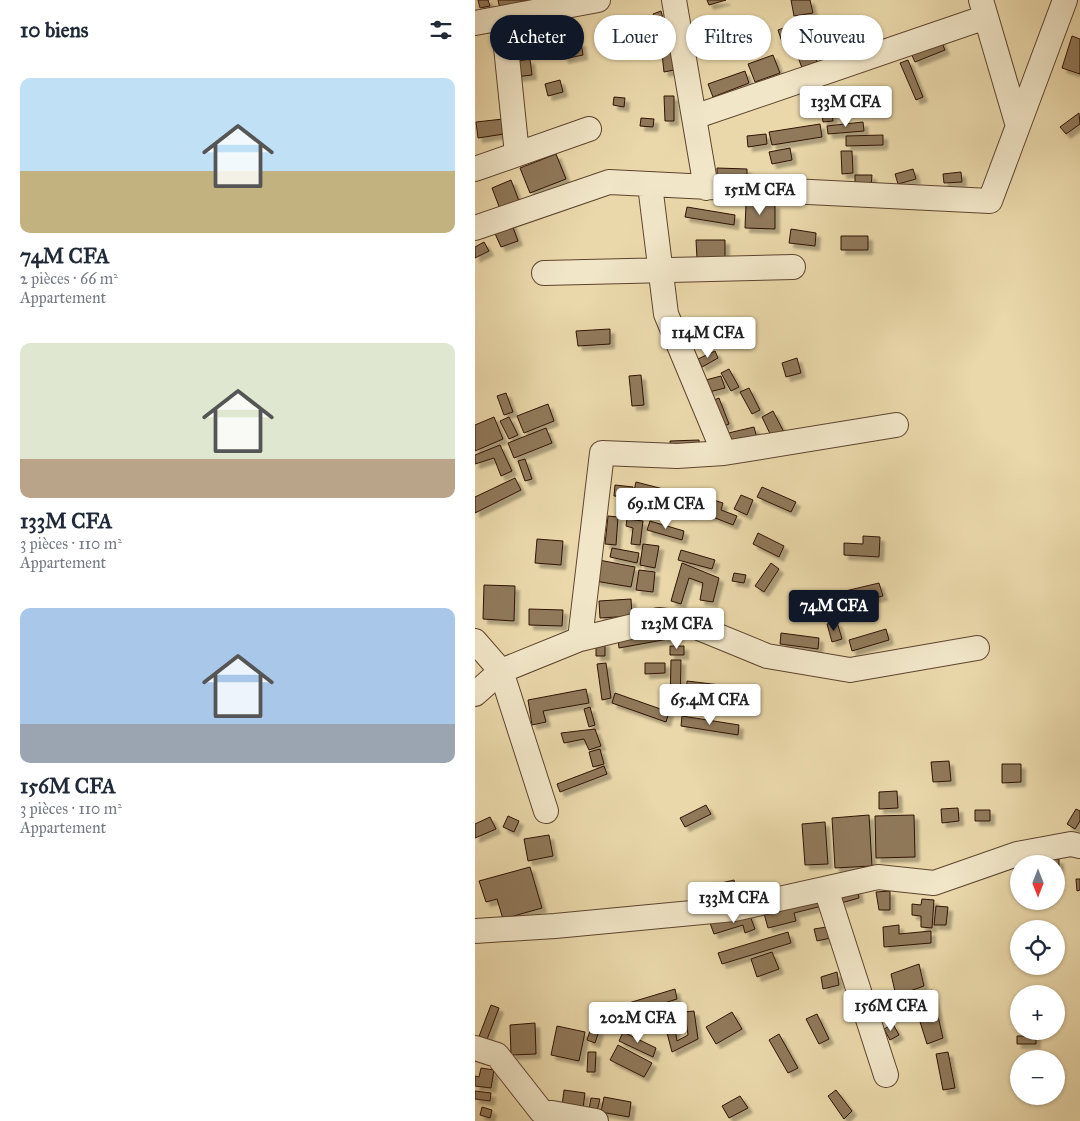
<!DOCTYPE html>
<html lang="fr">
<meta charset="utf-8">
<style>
:root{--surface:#fff;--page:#f2f2f3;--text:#1f2937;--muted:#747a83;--accent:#111827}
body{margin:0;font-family:"IM FELL Great Primer",serif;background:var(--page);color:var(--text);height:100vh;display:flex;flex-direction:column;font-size:19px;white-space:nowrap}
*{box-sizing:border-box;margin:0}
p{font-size:16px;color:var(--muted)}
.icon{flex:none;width:28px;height:28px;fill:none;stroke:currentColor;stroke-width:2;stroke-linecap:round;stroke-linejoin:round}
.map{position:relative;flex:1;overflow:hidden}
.details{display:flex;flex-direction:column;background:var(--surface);width:475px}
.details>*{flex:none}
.guide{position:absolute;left:15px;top:15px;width:475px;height:45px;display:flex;gap:10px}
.needle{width:32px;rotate:180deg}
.controls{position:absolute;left:535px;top:855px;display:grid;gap:10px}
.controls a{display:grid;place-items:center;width:55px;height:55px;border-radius:50%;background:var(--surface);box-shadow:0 1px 4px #0004;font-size:25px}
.price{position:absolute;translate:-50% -42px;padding:0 11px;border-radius:5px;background:#fff;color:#222;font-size:16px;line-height:32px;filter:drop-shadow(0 1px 2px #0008)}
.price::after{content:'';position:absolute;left:50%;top:30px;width:15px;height:11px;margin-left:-8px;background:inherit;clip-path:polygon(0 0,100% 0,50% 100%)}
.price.current{background:var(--accent);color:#fff}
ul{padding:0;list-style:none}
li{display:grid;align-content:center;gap:10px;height:265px;padding:0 20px}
li span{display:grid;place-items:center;height:155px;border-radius:10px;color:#555}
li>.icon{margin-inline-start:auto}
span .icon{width:90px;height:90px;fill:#fffc;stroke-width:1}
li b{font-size:21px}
h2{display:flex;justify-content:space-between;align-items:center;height:60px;padding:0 20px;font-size:21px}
.tag{padding:0 18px;border-radius:22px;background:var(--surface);box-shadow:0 1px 4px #0004;font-size:18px;line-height:45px}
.tag.current{background:var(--accent);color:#fff}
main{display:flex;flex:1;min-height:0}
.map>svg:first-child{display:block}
.building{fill:#90795a;stroke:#2f1304;filter:url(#shadow)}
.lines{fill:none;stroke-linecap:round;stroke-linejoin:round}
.minor-casing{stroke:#5e442e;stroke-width:26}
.minor{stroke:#f1e6c8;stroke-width:24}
</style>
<main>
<section class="details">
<h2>10 biens<svg class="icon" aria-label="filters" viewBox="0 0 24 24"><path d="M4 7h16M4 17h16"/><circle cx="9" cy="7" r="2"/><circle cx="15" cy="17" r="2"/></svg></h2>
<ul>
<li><span style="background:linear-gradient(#bfe0f5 60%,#c2b280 0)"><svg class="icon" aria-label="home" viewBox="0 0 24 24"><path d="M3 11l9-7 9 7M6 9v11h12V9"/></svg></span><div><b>74M CFA</b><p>2 pièces · 66 m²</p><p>Appartement</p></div></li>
<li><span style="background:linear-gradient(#dfe7d0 75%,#b9a48a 0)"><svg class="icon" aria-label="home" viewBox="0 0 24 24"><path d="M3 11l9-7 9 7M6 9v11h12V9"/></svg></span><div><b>133M CFA</b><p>3 pièces · 110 m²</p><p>Appartement</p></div></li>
<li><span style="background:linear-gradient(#a9c7e8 75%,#9aa5b1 0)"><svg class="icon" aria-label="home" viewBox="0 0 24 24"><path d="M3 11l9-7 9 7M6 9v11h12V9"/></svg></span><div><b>156M CFA</b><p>3 pièces · 110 m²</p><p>Appartement</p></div></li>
</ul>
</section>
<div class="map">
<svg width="605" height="1121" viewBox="0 0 605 1121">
<defs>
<filter id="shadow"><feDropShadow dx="4.5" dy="4.5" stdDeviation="1" flood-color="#0004"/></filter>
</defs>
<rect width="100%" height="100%" fill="#ead8aa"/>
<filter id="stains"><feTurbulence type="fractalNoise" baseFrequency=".004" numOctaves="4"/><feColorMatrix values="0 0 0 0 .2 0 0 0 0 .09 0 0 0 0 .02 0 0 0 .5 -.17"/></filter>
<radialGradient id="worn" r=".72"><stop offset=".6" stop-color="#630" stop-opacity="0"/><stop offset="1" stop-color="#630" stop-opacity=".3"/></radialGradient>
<!-- building -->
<path class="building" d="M3,0H13L15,6L5,8Z
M23,0H66L25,9Z
M232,0H251L234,5Z
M316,0H335L338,13L319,16Z
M89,11L91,21L74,24L72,13Z
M186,11L188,18L181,20L178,14Z
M65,15L67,27L34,33L32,21Z
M320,24L324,37L307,42L303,30Z
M171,25L172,36L138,41L137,30Z
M464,36L470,50L440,62L434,49Z
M597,36L605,39V74L587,68Z
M106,42L108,55L89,59L86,46Z
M338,52L342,62L327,68L323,57Z
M197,53L199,70L189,72L187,54Z
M298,55L305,73L280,82L273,64Z
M55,59L57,75L40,77L38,62Z
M433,60L448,97L441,100L425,63Z
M270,71L274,83L238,97L233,84Z
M85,80L88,92L73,96L70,84Z
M354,91L358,121L348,122L344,92Z
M189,96H199V121H190Z
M139,97L150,98L149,107L138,105Z
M604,113L605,124L591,134L585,127Z
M166,118L179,119L178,127L165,126Z
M28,119L29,134L3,138L1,122Z
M388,122L389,131L353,134L352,126Z
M345,124L347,137L297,145L294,132Z
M291,134L292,144L273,147L272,136Z
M408,135V145L371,146V136Z
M315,148L317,160L297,164L294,152Z
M366,151H377L378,173L367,174Z
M81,154L91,179L55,193L45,168Z
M242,168L272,169V180L242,179Z
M438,169L441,179L423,184L420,174Z
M486,172L487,182L469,183L468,174Z
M380,175H397L396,187L380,186Z
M36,180L44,201L25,209L17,188Z
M271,204H300V229L270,228Z
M212,207L260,215L259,225L210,217Z
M36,222L43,241L26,247L18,229Z
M316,229L341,233L340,246L314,243Z
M366,236H393V250H366Z
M221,240H250V259H222Z
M9,242L14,251L0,258V247Z
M135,329V344L103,346L101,331Z
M240,351L243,358L227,367L223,359Z
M322,358L326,373L311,377L307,363Z
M254,369L264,387L256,391L246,373Z
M166,375L169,405L157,406L154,376Z
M246,376L250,388L230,393L227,381Z
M274,388L285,410L277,414L265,392Z
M31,393L38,412L29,415L22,396Z
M244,398L254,424L244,428L234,402Z
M73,404L79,421L49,433L42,416Z
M298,411L311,436L299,442L287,417Z
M19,417L28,439L0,451V425Z
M34,417L43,435L34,439L25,421Z
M279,427L283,442L253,449L249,434Z
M71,428L77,443L39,458L33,443Z
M224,440L225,450L196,452L195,441Z
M25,445L37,471L26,476L19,458L0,464V455Z
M50,459L57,479L50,481L43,461Z
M40,478L46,490L0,513V497Z
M161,482L200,492L196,510L157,499Z
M140,485L158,487L156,497L139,496Z
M287,487L321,502L316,512L282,497Z
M207,494L220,498L215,515L202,511Z
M266,495L278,500L272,515L259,509Z
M232,498L248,503L246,510L262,516L258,525L230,514Z
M133,516L143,517L141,545L130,544Z
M152,519L168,521L165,545L156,544L158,528L151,526Z
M175,521L209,531L207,540L172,530Z
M283,533L309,546L304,557L278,544Z
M388,536L405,537L404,557L369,555V543L388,544Z
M62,539L88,541L86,565L60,563Z
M168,544L184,546L180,568L165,565Z
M137,548L164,553L162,563L135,557Z
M206,550L240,560L237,569L203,560Z
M124,560L160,567L156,587L120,581Z
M207,563L244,578L238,602L225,600L228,583L214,578L206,604L196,601Z
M296,563L304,569L289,592L280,586Z
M164,570L180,572L178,592L161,590Z
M259,573L271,575L269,583L257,581Z
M404,583L408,596L369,605L366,592Z
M9,585L40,586L39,621L8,619Z
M156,599L157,616L125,618L124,601Z
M54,609L88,610L87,626L54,625Z
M362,622L367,639L357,642L352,624Z
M202,627L204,637L144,648L143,638Z
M411,629L414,640L377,651L374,640Z
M306,633L344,638L343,649L305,644Z
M121,642H130V656H121Z
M195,646H209V655H195Z
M196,660H206L205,706L195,705Z
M131,663L136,698L127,700L122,664Z
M170,663H190V673L170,674Z
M212,681L270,688L269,699L211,692Z
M111,689L114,703L68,711L71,722L57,725L53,700Z
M140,693L194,712L191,722L137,703Z
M115,707L120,725L114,727L109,709Z
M207,716L264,725L263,735L206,726Z
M120,729L126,746L114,750L109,739L89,743L86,733Z
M125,749L129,764L118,767L114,752Z
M474,761L476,781L458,782L456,762Z
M527,764H546V782L527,783Z
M129,766L132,774L85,792L82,784Z
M422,791L423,808L404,809V792Z
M231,805L236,814L210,827L205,818Z
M483,808L484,821L467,823L466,809Z
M601,809L605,811V821L600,829L592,824Z
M500,810H515V821H500Z
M394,815L397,866L360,868L357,818Z
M439,815L440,857L401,858L400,816Z
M33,816L44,821L39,832L28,827Z
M15,817L21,829L0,838V824Z
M350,822L353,864L330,865L327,824Z
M74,835L78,856L53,861L49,839Z
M584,859V870H581V864H551V862Z
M55,867L67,908L28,919L22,899L11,902L4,881Z
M601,879H605V890L602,891Z
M259,880L262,891L244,895L242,884Z
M382,886L384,898L366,903L364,892Z
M415,891V910H404L401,892Z
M345,896L347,906L319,913L321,921L293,928L288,910Z
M447,899L459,900L457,928L446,927V916L437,915V904L446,905Z
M461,906L473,907L471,925H459Z
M274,913L280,929L270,933L268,925L239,934L235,923Z
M424,925V934L456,931V943L409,947L408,927Z
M358,926L360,937L342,941L339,929Z
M313,932L316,943L247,964L243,953Z
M297,952L304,969L282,977L276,959Z
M444,964L449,986L421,996L416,974Z
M362,972L364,985L348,989L346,977Z
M200,989L202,999L141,1018L137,1008Z
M457,990L468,1038L452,1044L441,1009L417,1016L413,1005Z
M16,1005L24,1008L11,1042L3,1039Z
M219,1011L223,1039L197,1052L192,1033L200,1029L202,1041L213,1035L210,1012Z
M257,1012L267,1029L241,1044L231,1027Z
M342,1014L354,1039L344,1044L331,1019Z
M60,1023L61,1054L36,1055L35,1025Z
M418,1024L424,1035L415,1040L409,1029Z
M82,1026L110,1032L104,1061L76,1055Z
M116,1028L124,1031L120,1043L112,1040Z
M550,1031H561V1044H542V1036H550Z
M148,1032L181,1048L178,1057L144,1041Z
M304,1034L323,1068L313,1073L294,1040Z
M143,1045L177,1063L169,1077L135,1060Z
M113,1052H121L120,1072H112Z
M473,1052L480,1088L468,1090L461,1054Z
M6,1068L19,1070L16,1088L0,1086V1076L4,1077Z
M89,1090L110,1093L108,1108L87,1106Z
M361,1090L377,1111L369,1119L353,1096Z
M0,1091L16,1093L15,1101L0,1099Z
M265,1096L273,1108L254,1118L247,1106Z
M129,1097L156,1102L154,1117L126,1112Z
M116,1098L125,1099L122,1111L114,1109Z
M7,1107L17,1110L15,1118L5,1115Z"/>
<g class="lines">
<!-- minor casing -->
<g class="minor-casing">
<path id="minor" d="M199,0L231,188
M506,0L543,126
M28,18L42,154
M0,23L123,0
M219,117L511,17
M0,169L114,129
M175,185L191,314L249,453
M0,228L134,182L515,201L590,0
M69,273L318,267
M105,639L127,453L202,456L249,453L421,425
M0,641L26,671L71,811
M0,694L26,671L105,639L184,620L214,624L292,656L375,670L502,648
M351,889L411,1075
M0,931L80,926L259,909L403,877L459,883L542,854L596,844L605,846
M0,1048L22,1055L66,1111L121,1121"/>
</g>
<!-- minor -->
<use href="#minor" class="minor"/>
</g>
<rect width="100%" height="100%" filter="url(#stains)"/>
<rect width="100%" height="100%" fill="url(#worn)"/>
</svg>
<div class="controls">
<a><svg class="needle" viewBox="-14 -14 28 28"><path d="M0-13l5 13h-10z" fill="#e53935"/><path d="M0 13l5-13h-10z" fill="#747a83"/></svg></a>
<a><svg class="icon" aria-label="locate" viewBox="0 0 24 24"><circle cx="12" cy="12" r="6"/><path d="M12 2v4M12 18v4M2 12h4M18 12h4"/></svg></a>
<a>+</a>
<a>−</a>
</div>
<b class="price" style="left:371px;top:128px">133M CFA</b>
<b class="price" style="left:285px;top:216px">151M CFA</b>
<b class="price" style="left:233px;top:359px">114M CFA</b>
<b class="price" style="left:191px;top:530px">69.1M CFA</b>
<b class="price current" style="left:359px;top:632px">74M CFA</b>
<b class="price" style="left:202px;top:650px">123M CFA</b>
<b class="price" style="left:235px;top:726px">65.4M CFA</b>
<b class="price" style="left:259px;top:924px">133M CFA</b>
<b class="price" style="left:416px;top:1032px">156M CFA</b>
<b class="price" style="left:163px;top:1044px">202M CFA</b>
<div class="guide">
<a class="tag current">Acheter</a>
<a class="tag">Louer</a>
<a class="tag">Filtres</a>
<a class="tag">Nouveau</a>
</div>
</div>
</main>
